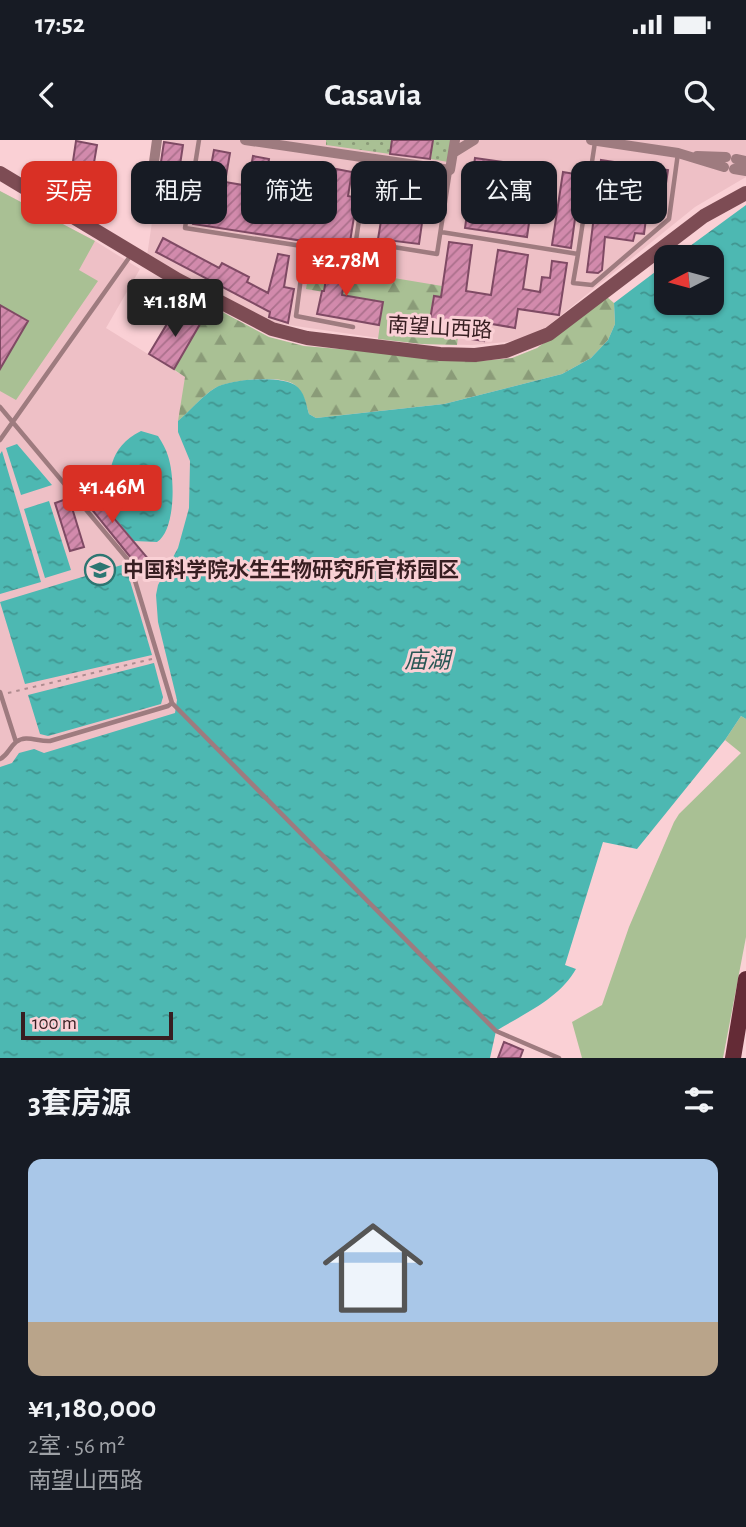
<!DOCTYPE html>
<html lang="zh">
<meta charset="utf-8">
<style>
:root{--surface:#171b24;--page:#20242c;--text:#f1f3f6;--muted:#9ea1a6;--line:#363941;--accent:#d93025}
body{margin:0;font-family:"Alegreya Sans","Noto Sans SC",sans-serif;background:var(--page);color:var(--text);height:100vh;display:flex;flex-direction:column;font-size:26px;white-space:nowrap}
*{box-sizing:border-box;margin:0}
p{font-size:23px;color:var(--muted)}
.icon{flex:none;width:38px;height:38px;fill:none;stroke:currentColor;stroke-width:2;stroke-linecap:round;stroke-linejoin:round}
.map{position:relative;height:918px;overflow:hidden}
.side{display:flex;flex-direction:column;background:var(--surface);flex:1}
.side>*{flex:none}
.hud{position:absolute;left:21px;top:21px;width:705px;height:63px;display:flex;gap:14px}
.needle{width:46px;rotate:264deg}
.buttons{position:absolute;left:654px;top:105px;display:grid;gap:14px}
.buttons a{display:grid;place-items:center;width:70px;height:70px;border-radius:14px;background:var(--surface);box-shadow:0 2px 5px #0004;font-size:35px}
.scale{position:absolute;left:21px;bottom:18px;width:152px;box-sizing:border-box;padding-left:7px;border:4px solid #371e21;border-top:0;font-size:19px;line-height:24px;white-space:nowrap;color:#371e21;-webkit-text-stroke:5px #fad0d5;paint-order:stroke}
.price{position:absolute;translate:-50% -60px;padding:0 16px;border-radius:7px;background:var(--accent);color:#fff;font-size:23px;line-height:46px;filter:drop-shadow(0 2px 4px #0008)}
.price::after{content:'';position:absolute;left:50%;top:42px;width:21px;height:16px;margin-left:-10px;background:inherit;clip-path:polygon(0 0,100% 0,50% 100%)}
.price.current{background:#222;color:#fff}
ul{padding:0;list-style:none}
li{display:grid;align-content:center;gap:14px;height:371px;padding:0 28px}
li+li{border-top:2px solid var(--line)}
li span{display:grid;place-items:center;height:217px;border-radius:14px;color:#555}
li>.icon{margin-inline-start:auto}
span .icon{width:126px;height:126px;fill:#fffc;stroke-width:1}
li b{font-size:30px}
h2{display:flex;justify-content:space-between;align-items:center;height:84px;padding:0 28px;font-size:30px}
.pill{padding:0 24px;border-radius:14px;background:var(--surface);box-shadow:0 2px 5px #0004;font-size:24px;line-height:63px}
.pill.current{background:var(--accent);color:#fff}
.status{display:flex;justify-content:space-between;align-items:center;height:49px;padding:0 35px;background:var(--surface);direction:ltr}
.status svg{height:19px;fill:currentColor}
header{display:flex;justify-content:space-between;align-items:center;height:91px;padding:0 28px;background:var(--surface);font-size:32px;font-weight:700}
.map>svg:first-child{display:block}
.built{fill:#eec0c6}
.grass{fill:url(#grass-dots)}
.forest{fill:url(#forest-firs)}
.park{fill:#a9c094}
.water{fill:url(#water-ripples)}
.building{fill:url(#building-hatch);stroke:#7f4a64;stroke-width:2}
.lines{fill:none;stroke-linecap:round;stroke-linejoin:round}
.path{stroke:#ae8b8f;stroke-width:2;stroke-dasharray:3.5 5;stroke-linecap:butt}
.lane{stroke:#9e7b7f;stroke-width:4.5}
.street{stroke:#9e7b7f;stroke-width:10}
.secondary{stroke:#7d4c54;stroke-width:14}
.primary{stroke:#642b36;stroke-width:16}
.labels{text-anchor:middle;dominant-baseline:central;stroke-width:6;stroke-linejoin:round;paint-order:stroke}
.street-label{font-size:21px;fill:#371e21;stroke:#fad0d5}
.poi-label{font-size:21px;font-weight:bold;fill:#371e21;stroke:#fad0d5;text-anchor:start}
.water-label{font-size:23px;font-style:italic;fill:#295755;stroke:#fad0d5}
</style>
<div class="status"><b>17:52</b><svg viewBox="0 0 49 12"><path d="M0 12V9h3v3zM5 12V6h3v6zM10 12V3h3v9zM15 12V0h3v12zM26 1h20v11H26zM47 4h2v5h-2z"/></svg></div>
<header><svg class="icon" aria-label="back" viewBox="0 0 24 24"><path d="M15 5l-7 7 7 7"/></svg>Casavia<svg class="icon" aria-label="search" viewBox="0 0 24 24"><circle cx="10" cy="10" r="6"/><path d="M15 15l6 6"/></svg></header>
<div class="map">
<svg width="746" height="918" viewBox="0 0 746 918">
<defs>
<pattern id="grass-dots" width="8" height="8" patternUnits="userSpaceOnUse" patternTransform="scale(1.75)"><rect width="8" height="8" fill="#a9c094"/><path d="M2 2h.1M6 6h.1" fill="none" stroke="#8a9b78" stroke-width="1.8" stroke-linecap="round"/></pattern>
<pattern id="forest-firs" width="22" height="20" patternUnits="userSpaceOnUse" patternTransform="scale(1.75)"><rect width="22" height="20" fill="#a9c094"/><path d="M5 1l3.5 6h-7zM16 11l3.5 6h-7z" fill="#8a9b78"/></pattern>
<pattern id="water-ripples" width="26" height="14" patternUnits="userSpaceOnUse" patternTransform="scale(1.75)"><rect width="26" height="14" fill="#4db8b2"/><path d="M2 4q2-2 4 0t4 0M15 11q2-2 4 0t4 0" fill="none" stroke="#419590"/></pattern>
<pattern id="building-hatch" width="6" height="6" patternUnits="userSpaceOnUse" patternTransform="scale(1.75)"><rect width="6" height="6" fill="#d28aac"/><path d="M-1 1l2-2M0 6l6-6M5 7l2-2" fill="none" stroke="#ab708c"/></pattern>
</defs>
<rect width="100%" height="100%" fill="#fad0d5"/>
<!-- built -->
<path class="built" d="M164,0H746V37L695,67L544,189L525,198L507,202L472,205L419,204L268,182L147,116Z
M0,51L95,101L140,129L106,188L185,237L209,293L192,568L0,650Z"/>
<!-- grass -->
<path class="grass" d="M326,0H392L390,14L326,5Z
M433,0H451L448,22L431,19Z"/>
<!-- forest -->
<path class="forest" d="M310,125L328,128L343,144L346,130L442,146L441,157L433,156L428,192L458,197L457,205L422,204L378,199L383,162L306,149Z
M607,157L614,163L615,184L608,200L591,218L562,234L444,264L316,278L309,274C306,264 304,253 295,245C282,234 229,240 215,248C202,256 190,271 178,281L185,237L173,229L211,166L269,197L304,206L480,221L512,218L537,208Z"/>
<!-- park -->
<path class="park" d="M0,51L95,101L79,130L98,141L16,260L0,251Z
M741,576L746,579V797L723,918H582L572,882L602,865L629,787L674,682L679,674L741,613L725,600Z"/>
<!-- water -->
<path class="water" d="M746,65V579L741,576L725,600L637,709L603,702L565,825L576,829C559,859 525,873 496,891L490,918H0V627L12,623L19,613L34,609L44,613L175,573L177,560L158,482L156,455L158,445L178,408L189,368L190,321L178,292V281C190,271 202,256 215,248C230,239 281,235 295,245C305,252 306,264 309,274L316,278L444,264L562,234L591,218L608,200L615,184L614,163L667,123V163H712V117H675Z
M141,291L158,296C162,302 166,309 168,316C175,336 176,390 157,402L134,401L106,367C110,334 107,308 141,291Z
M17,304L52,345L21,355L6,308Z
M2,311L41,442L0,454V314Z
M49,361L71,430L45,438L24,369Z
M125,424L152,515L25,544L0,462Z
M154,523L163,557L161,564L48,596L40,594L28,555Z"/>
<!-- building -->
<path class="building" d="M392,0H433L430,19L390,14Z
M76,1L97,5L89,52L54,46L57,25L72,28Z
M164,2L183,5L175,58L156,55Z
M214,10L230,13L225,42L243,45L245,31L250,32L253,16L269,19L264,50L284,53L287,37L292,38L294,23L311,25L306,57L326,60L328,44L333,45L336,29L352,32L348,56L357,58L349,108L193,84L196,67L205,68L209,42L204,41L206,25L211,26Z
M475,18L537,27L527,97L465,88Z
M601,20L668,30L665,50L650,48L644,94L635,93L633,101L605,97L602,130L598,133L587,132Z
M563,32L581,35L571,108L552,105Z
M387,35L428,41L419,104L378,99L381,81L396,83L400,54L385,52Z
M163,98L219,128L222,123L249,137L247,142L268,153L278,114L289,116L284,147L294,149L288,183L269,177L270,172L156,112Z
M449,102L472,105L466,151L491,155L498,110L528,115L523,149L540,152L542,137L550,138L552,121L567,123L559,175L518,169L515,188L486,183L484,201L428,192L434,156L441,157Z
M330,115L348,118L342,155L383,162L379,185L317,174L322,151H324Z
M0,165L28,181L0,229Z
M176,169L200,184L174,229L149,214Z
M81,339L150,421L140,429L73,346Z
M69,358L84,407L70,411L55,363Z
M504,902L523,910L520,918H498Z"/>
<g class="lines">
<!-- path -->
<path class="path" d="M8,553L152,519"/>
<!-- lane -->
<path class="lane" d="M199,0L185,88L354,114L368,19
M441,92L578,114L595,2
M356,101L437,114L450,30
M305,107L296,176L353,187
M578,114L573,143L592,145L669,79L678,13
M0,267L129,421L172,563L496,891L559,918
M0,300L131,115
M0,552L16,602
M0,619C8,615 9,608 16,602C26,594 38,602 50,601L168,566L172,563"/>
<!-- street -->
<path class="street" d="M245,0L450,30L455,0
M591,0L678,13L724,27
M453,13L474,0
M697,16L726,17
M736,19L746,21
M734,29L746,31
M150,51L157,0"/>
<!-- secondary -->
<path class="secondary" d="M0,33L178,140L272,189L307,198L440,214L475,215L506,211L549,194L704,76L746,53"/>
<!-- primary -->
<path class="primary" d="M733,918L746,839"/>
</g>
<!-- icons -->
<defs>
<g id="university-ring" transform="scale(1.575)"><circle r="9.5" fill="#fad0d5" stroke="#2d7672" stroke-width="1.5"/><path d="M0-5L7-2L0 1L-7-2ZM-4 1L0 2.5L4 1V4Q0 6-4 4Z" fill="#2d7672"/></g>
</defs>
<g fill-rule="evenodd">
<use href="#university-ring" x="100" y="430"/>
</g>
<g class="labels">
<!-- street labels -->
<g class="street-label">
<text transform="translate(440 188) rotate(3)">南望山西路</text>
</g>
<!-- poi labels -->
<g class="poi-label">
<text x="123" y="430">中国科学院水生生物研究所官桥园区</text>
</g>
<!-- water labels -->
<g class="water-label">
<text x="427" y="521">庙湖</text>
</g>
</g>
</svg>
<div class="buttons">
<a><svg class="needle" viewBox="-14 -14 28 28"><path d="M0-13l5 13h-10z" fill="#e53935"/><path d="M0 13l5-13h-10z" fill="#9ea1a6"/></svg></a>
</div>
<div class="scale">100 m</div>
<b class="price" style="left:346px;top:158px">¥2.78M</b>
<b class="price current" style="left:175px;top:199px">¥1.18M</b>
<b class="price" style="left:112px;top:385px">¥1.46M</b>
<div class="hud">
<a class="pill current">买房</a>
<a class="pill">租房</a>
<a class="pill">筛选</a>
<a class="pill">新上</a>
<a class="pill">公寓</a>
<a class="pill">住宅</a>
</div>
</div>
<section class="side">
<h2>3套房源<svg class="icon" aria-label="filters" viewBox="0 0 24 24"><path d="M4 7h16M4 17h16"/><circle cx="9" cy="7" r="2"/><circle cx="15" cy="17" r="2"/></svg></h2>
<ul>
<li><span style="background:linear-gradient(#a9c7e8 75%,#b9a48a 0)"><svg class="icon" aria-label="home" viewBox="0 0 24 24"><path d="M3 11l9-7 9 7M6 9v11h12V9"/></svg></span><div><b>¥1,180,000</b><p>2室 · 56 m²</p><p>南望山西路</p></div></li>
</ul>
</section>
